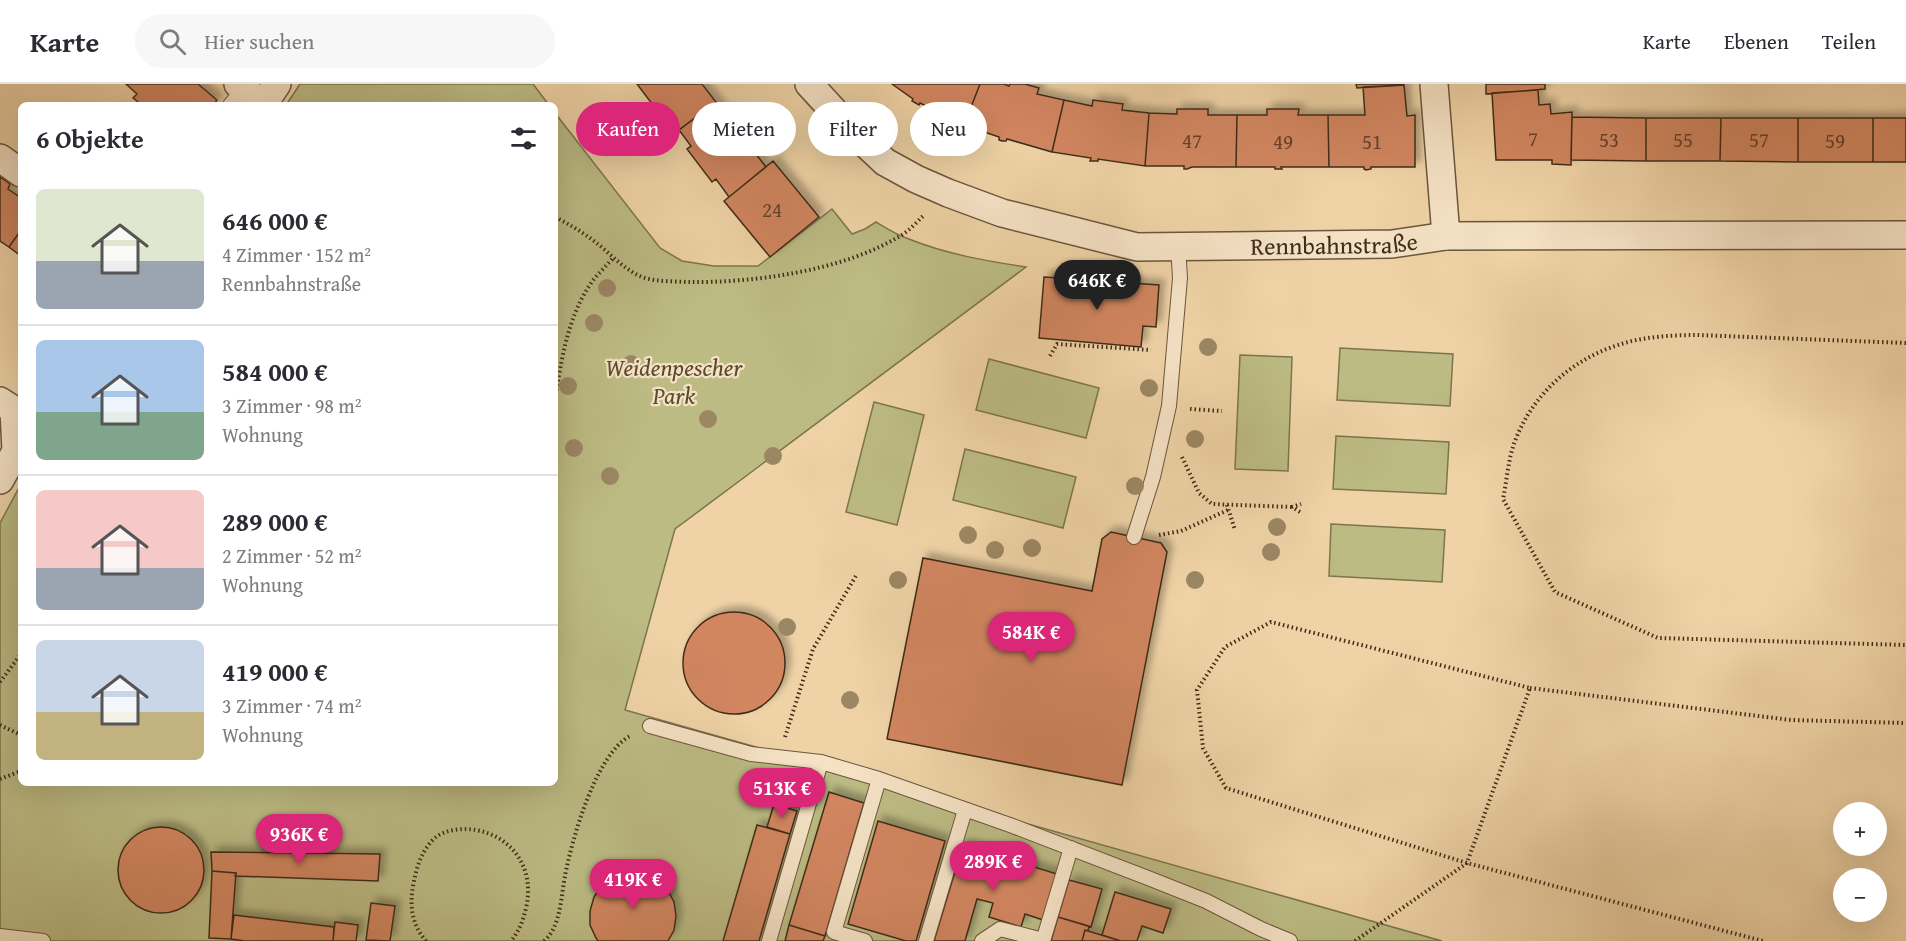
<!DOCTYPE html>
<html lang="de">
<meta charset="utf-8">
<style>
:root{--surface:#fff;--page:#f7f7f7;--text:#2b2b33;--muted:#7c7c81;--line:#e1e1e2;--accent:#db2777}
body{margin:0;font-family:"Gentium Book Plus",serif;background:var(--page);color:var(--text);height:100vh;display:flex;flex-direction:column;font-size:22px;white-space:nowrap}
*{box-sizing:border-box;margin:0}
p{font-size:20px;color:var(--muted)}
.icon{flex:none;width:33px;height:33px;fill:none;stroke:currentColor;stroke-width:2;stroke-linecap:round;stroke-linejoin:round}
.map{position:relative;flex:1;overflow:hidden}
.panel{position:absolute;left:18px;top:18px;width:540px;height:684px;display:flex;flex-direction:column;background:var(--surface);border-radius:9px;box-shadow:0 6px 24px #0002}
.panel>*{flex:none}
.banner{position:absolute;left:576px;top:18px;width:570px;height:54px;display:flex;gap:12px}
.fabs{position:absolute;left:1833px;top:718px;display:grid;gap:12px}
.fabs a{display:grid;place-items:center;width:54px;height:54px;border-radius:50%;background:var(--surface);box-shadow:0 6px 24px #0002;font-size:30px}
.price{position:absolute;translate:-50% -51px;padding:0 14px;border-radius:21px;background:var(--accent);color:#fff;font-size:20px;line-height:39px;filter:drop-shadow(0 2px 3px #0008)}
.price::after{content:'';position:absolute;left:50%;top:36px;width:18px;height:14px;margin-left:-9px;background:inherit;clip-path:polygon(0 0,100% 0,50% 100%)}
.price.active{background:#222;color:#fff}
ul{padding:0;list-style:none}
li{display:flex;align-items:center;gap:18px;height:150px;padding:0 18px}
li+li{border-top:2px solid var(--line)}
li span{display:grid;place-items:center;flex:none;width:168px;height:120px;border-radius:9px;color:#555}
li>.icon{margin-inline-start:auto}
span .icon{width:72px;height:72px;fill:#fffc;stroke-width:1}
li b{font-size:26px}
h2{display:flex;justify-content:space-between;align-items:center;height:72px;padding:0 18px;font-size:26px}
.chip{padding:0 21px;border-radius:27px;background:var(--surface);box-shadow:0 6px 24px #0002;font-size:21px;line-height:54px}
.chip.active{background:var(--accent);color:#fff}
header{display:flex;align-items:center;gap:36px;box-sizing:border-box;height:84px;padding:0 30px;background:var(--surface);border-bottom:2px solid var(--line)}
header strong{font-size:28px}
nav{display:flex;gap:33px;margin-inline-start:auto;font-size:21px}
.search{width:420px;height:54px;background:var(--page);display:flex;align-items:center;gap:15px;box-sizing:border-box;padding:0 21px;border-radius:33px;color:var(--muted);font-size:22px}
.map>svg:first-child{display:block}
.green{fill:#bcbb84;stroke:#7e744e;stroke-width:1.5}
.building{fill:#d18661;stroke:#402c19;stroke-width:1.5;filter:url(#shadow)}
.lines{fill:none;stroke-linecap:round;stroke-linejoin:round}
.service-casing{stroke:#6c563c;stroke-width:16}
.minor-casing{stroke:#6c563c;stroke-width:30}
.path{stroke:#402c19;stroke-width:4;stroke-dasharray:1.5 3;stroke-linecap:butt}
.service{stroke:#f5e2c5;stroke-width:14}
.minor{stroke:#f5e2c5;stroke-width:27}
.tree{fill:#9c8764}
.labels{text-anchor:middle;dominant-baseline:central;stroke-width:4.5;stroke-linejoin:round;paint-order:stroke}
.number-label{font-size:21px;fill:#64422b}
.street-label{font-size:24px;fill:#402c19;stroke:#f5e2c5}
.park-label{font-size:24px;font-style:italic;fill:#59492e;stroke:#f5e2c5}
</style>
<header>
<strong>Karte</strong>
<div class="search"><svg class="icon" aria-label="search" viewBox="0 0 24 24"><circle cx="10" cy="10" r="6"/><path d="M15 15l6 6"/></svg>Hier suchen</div>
<nav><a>Karte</a><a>Ebenen</a><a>Teilen</a></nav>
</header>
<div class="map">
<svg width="1906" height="857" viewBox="0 0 1906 857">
<defs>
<filter id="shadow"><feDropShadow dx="5.5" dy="-5.5" stdDeviation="3" flood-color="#0004"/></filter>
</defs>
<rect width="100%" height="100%" fill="#efd3a6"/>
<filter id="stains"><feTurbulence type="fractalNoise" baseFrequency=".00333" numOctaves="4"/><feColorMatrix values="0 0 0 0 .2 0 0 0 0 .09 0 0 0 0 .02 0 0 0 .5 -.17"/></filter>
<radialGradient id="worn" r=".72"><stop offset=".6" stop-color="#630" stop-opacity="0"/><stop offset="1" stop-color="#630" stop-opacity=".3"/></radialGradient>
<!-- green -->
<path class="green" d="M300,0H533L549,21H286Z
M555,29L660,164L682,177L714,182H758L832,125L852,150L865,145L876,138C886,144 897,151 909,155C946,170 986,177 1026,183L675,445L625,626L1442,857H0V439L21,400V699H555Z
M1340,264L1453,270L1450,322L1337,316Z
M1240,271L1292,273L1288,387L1235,385Z
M989,275L1099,304L1086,354L976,326Z
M874,318L924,331L897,441L846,428Z
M1336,352L1449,358L1446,410L1333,405Z
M965,365L1076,393L1063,444L953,416Z
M1331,440L1445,446L1442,498L1329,492Z"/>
<!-- building -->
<path class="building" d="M126,0H198L217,16L213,21H142L133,14L137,10Z
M637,0H702L716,18L679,46L667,31L662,33Z
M892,0H980L964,41L920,19L919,21L914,18L912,17L913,15Z
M980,0H1004L1009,2L1010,0H1025L1039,4L1037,10L1064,16L1052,68L1007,55L1006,57H1002L999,56V53L964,41Z
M1356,0H1404V1L1357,4Z
M1486,0H1545V5L1486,10Z
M1404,1L1407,32L1415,31V83H1371V85L1366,86L1364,85V83H1329L1328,31H1365L1363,3Z
M1538,6L1539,21L1550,20L1551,30L1572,28L1571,81L1552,80V76H1496L1492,9Z
M1064,16L1092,22L1093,16L1123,20L1122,26L1149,29L1145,82L1098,75V77H1090L1091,74L1052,68Z
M716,18L736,45L741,41L746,47L750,53L745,56L766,83L729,113L716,95L712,98L687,65L691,62L679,46Z
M1177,25H1208V31H1237L1236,83H1192L1187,85H1184V82H1145L1149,29L1177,30Z
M1267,25H1299L1298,31H1328L1329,83H1281L1282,85H1275V83H1236L1237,31H1267Z
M1572,33L1646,34V77L1571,76Z
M1646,34H1721L1720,77H1646Z
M1721,34H1798V78L1720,77Z
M1798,34H1873V78H1798Z
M1873,34H1906V78H1873Z
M773,77L819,133L770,173L724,117Z
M0,93L10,100L8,105L21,114V146L9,163L0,157Z
M21,146V172L9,163Z
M1044,193L1159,201L1156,243L1143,242L1141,263L1039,254Z
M1111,448L1161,459L1167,468L1122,701L887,655L923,474L1092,507L1102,455Z
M683 579a51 51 0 1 1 102 0a51 51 0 1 1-102 0Z
M829,708L864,719L825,852L789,841Z
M774,720L797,727L790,750L767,743Z
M878,737L945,757L916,857H906L848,840Z
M757,741L790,750L759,857H723Z
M118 786a43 43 0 1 1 86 0a43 43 0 1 1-86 0Z
M963,761L1057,790L1043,836L1025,830L1021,843L989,833L993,819L977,815L965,857H934Z
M211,768L380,770L378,797L235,792L236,789L212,787Z
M212,787L236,789L231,855L209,854Z
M628,789H642L656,795L667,805L674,818L676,832L674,846L668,857H598L596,854L590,841V827L594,813L602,801L614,793Z
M1069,796L1102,805L1091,843L1058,833Z
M1115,808L1171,825L1163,849L1142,842L1137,857H1121L1102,851Z
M371,819L395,822L390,857L366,856Z
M234,831L334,843L333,857H245L231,855Z
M1058,833L1089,842L1088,847L1085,846L1082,857H1051Z
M335,838L358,841L356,857H333Z
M789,841L825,852L823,857H785Z
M1085,846L1088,847L1121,857H1082Z"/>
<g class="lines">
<!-- service casing -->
<g class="service-casing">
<path id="service" d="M230,21L244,4
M1134,453L1153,393L1169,322L1180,194L1178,162
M650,642L751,670L821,678L879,695L1010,741L1148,794L1206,817L1261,845L1290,857
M0,852L43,857
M769,857L821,678
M865,857L834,848L879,695
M926,857L965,726
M982,857L1000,845L1043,856
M1043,857L1071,764"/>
</g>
<!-- minor casing -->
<g class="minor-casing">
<g id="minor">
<path d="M238,0L263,21"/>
<path id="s1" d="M809,0L853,48L885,78L916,95L948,109L1002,129L1137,163L1392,160L1446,152L1906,151"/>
<path d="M1434,0L1446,152"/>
<path d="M263,21L277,0"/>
<path d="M0,74L21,89"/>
<path d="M0,317L14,326L16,367L0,396"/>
</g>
</g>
<!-- path -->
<path class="path" d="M555,133C569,140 582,148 594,157C610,169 623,185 642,193C656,198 672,197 687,198C754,199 842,187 900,152C909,147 917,138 924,131
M1906,259L1697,251C1679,251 1660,252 1642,255C1585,265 1536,302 1515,357C1508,375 1507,396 1503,415L1555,508L1658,554L1906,561
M1050,272L1057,260L1151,266
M555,315C562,273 568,230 594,195C600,188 607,181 613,174
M1190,325L1222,327
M1182,373L1199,409L1212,420L1292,423
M1227,421L1235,446
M1300,428L1292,423L1301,420
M1159,451L1181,447L1228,426
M0,598L21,570
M1530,604L1791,636L1906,639
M0,641L21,651
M785,653L813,565L857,490
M0,695L21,687
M426,857C411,840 409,819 414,797C417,781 423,764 436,753C447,745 463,744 476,746C514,753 535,786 526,824C523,837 519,847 511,857
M544,857C561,843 561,812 565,792C572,755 596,670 630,652
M1355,857L1467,779L1530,604L1271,538L1225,563L1197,606L1203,664L1226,704L1467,779L1763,857"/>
<!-- service -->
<use href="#service" class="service"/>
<!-- minor -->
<use href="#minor" class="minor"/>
</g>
<!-- trees -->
<g class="tree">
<circle cx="607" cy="204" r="9"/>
<circle cx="594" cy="239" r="9"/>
<circle cx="1208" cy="263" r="9"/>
<circle cx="631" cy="280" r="9"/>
<circle cx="568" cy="302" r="9"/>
<circle cx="1149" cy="304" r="9"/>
<circle cx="708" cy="335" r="9"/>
<circle cx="1195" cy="355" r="9"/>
<circle cx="574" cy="364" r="9"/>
<circle cx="773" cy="372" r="9"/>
<circle cx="610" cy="392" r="9"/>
<circle cx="1135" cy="402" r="9"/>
<circle cx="1277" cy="443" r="9"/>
<circle cx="968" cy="451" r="9"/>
<circle cx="1032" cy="464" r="9"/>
<circle cx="995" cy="466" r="9"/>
<circle cx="1271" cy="468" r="9"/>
<circle cx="898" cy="496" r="9"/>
<circle cx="1195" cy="496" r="9"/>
<circle cx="787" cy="543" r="9"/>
<circle cx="850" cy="616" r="9"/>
</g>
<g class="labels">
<!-- number labels -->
<g class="number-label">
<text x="1533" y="54">7</text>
<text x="1609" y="55">53</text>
<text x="1683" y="55">55</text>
<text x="1759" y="55">57</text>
<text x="1192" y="56">47</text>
<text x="1835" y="56">59</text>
<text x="1283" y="57">49</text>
<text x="1372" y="57">51</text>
<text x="772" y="125">24</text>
</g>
<!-- street labels -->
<g class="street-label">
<text stroke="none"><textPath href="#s1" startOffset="573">Rennbahnstraße</textPath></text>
</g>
<!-- park labels -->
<g class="park-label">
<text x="674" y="283">Weidenpescher<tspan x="674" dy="28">Park</tspan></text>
</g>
</g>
<rect width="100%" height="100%" filter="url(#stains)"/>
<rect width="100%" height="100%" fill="url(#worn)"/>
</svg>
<div class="fabs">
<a>+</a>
<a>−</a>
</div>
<b class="price active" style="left:1097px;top:227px">646K €</b>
<b class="price" style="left:1031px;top:579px">584K €</b>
<b class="price" style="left:782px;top:735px">513K €</b>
<b class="price" style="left:299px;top:781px">936K €</b>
<b class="price" style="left:993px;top:808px">289K €</b>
<b class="price" style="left:633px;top:826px">419K €</b>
<div class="banner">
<a class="chip active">Kaufen</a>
<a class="chip">Mieten</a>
<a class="chip">Filter</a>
<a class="chip">Neu</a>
</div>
<section class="panel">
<h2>6 Objekte<svg class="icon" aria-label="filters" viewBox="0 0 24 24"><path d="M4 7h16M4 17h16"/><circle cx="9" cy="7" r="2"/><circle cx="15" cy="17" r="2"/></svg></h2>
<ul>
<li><span style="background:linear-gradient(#dfe7d0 60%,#9aa5b1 0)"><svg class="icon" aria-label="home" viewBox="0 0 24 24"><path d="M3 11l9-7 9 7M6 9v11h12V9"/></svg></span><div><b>646 000 €</b><p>4 Zimmer · 152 m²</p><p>Rennbahnstraße</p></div></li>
<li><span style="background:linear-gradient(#a9c7e8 60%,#7fa58c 0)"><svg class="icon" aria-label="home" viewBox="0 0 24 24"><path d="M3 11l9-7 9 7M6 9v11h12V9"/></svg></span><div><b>584 000 €</b><p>3 Zimmer · 98 m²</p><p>Wohnung</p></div></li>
<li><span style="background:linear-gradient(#f6c9c9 65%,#9aa5b1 0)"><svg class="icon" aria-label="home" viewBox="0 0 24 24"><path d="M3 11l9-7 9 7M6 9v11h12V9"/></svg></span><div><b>289 000 €</b><p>2 Zimmer · 52 m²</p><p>Wohnung</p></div></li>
<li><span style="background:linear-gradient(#c9d6e8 60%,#c2b280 0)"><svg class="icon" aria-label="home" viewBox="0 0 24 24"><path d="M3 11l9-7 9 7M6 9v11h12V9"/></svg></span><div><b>419 000 €</b><p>3 Zimmer · 74 m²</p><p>Wohnung</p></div></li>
</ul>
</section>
</div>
